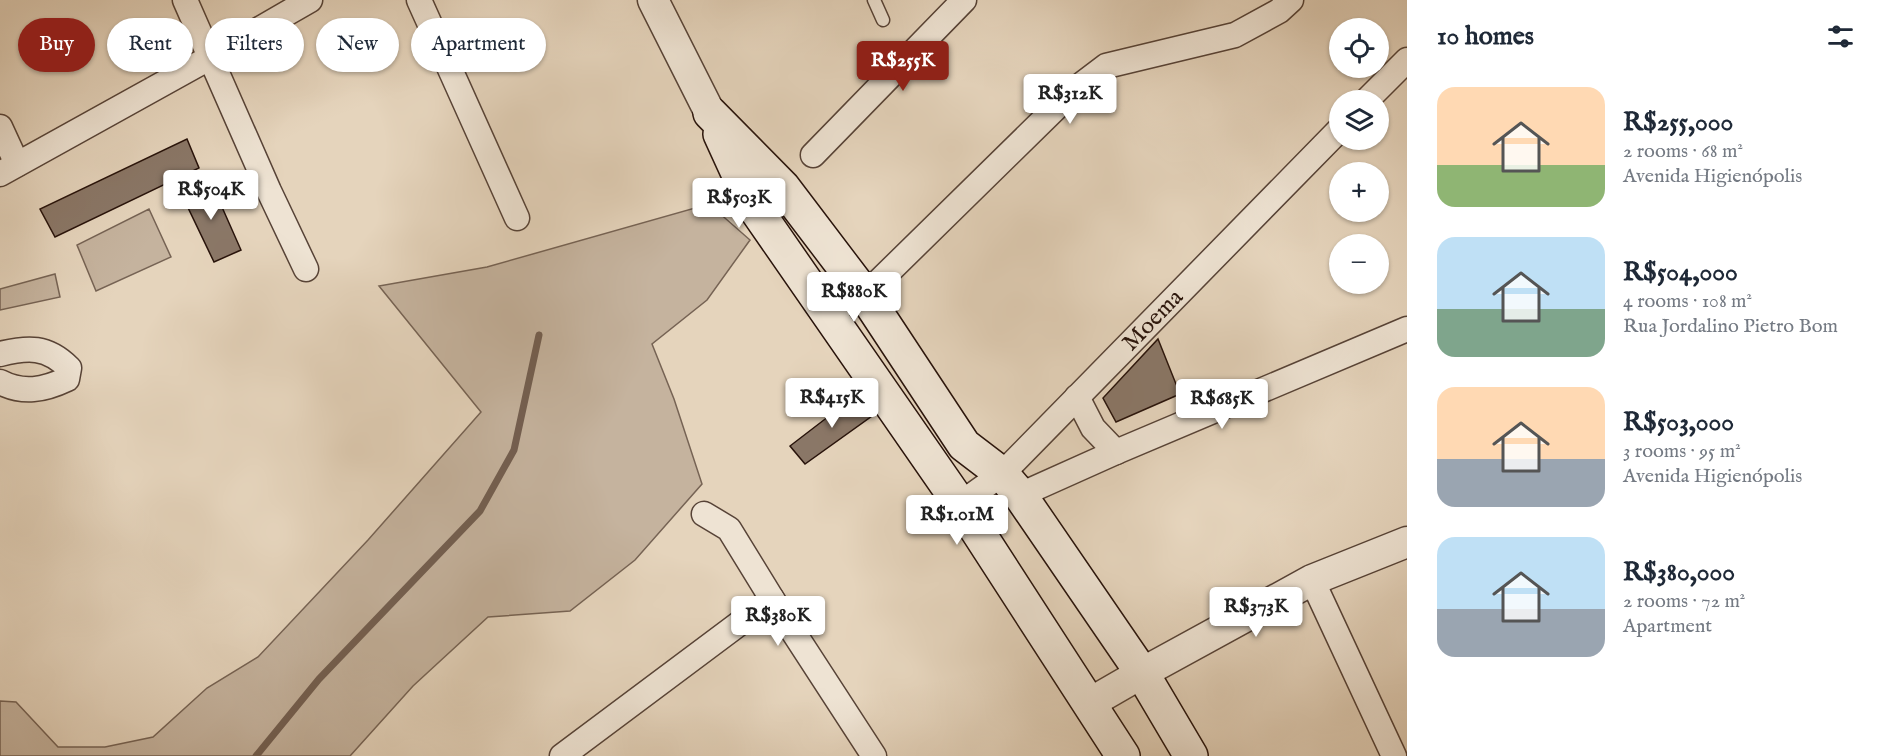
<!DOCTYPE html>
<meta charset="utf-8">
<style>
:root{--surface:#fff;--page:#f2f2f3;--text:#1f2937;--muted:#747a83;--accent:#8f2418}
body{margin:0;font-family:"IM FELL English",serif;background:var(--page);color:var(--text);height:100vh;display:flex;flex-direction:column;font-size:22px;white-space:nowrap}
*{box-sizing:border-box;margin:0}
p{font-size:20px;color:var(--muted)}
.icon{flex:none;width:33px;height:33px;fill:none;stroke:currentColor;stroke-width:2;stroke-linecap:round;stroke-linejoin:round}
.map{position:relative;flex:1;overflow:hidden}
.sheet{display:flex;flex-direction:column;background:var(--surface);width:480px}
.sheet>*{flex:none}
.hud{position:absolute;left:18px;top:18px;width:570px;height:54px;display:flex;gap:12px}
.fabs{position:absolute;left:1329px;top:18px;display:grid;gap:12px}
.fabs a{display:grid;place-items:center;width:60px;height:60px;border-radius:50%;background:var(--surface);box-shadow:0 2px 4px #0004;font-size:30px}
.price{position:absolute;translate:-50% -51px;padding:0 14px;border-radius:6px;background:#fff;color:#222;font-size:20px;line-height:39px;filter:drop-shadow(0 2px 3px #0008)}
.price::after{content:'';position:absolute;left:50%;top:36px;width:18px;height:14px;margin-left:-9px;background:inherit;clip-path:polygon(0 0,100% 0,50% 100%)}
.price.current{background:var(--accent);color:#fff}
ul{padding:0;list-style:none}
li{display:flex;align-items:center;gap:18px;height:150px;padding:0 30px}
li span{display:grid;place-items:center;flex:none;width:168px;height:120px;border-radius:18px;color:#555}
li>.icon{margin-inline-start:auto}
span .icon{width:72px;height:72px;fill:#fffc;stroke-width:1}
li b{font-size:26px}
h2{display:flex;justify-content:space-between;align-items:center;height:72px;padding:0 30px;font-size:26px}
.tag{padding:0 21px;border-radius:27px;background:var(--surface);box-shadow:0 2px 4px #0004;font-size:21px;line-height:54px}
.tag.current{background:var(--accent);color:#fff}
main{display:flex;flex:1;min-height:0}
.map>svg:first-child{display:block}
.green{fill:#c5b39e;stroke:#766354;stroke-width:1.5}
.lines{fill:none;stroke-linecap:round;stroke-linejoin:round}
.stream{stroke:#735f51;stroke-width:7}
.building{fill:#8a7767;stroke:#28130b;stroke-width:1.5}
.service-casing{stroke:#574337;stroke-width:15}
.minor-casing{stroke:#574337;stroke-width:27}
.tertiary-casing{stroke:#574337;stroke-width:33}
.secondary-casing{stroke:#28130b;stroke-width:36}
.service{stroke:#eee3d3;stroke-width:12}
.minor{stroke:#eee3d3;stroke-width:24}
.tertiary{stroke:#eee3d3;stroke-width:30}
.secondary{stroke:#eee3d3;stroke-width:33}
.labels{text-anchor:middle;dominant-baseline:central;stroke-width:4.5;stroke-linejoin:round;paint-order:stroke}
.street-label{font-size:24px;fill:#28130b;stroke:#eee3d3}
</style>
<main>
<div class="map">
<svg width="1407" height="756" viewBox="0 0 1407 756">
<rect width="100%" height="100%" fill="#e5d4bc"/>
<filter id="stains"><feTurbulence type="fractalNoise" baseFrequency=".00333" numOctaves="4"/><feColorMatrix values="0 0 0 0 .2 0 0 0 0 .09 0 0 0 0 .02 0 0 0 .5 -.17"/></filter>
<radialGradient id="worn" r=".72"><stop offset=".6" stop-color="#630" stop-opacity="0"/><stop offset="1" stop-color="#630" stop-opacity=".3"/></radialGradient>
<!-- green -->
<path class="green" d="M709,204L750,240L707,300L652,344L674,399L702,484L635,560L570,611L488,617L413,686L350,756H0V701L16,702L58,747H105L153,737L207,688L258,657L368,540L481,412L379,286L487,267Z
M149,209L171,257L96,291L77,245Z
M55,274L60,297L0,310V289Z"/>
<g class="lines">
<!-- stream -->
<path class="stream" d="M256,756L319,679L480,511L514,450L539,335"/>
</g>
<!-- building -->
<path class="building" d="M187,139L199,168L55,237L40,209Z
M210,180L241,250L214,262L181,193Z
M1158,339L1180,394L1116,422L1103,398Z
M859,393L872,416L805,464L790,446Z"/>
<g class="lines">
<!-- service casing -->
<g class="service-casing">
<path id="service" d="M874,0L883,20"/>
</g>
<!-- minor casing -->
<g class="minor-casing">
<g id="minor">
<path d="M185,0L269,191L306,269"/>
<path d="M419,0L517,218"/>
<path d="M1367,100L1407,60"/>
<path d="M0,127L17,164"/>
<path d="M813,155L964,0"/>
<path d="M0,174L211,57L310,0"/>
<path d="M826,312L865,295L1073,91L1106,66L1235,35L1279,11L1291,0"/>
<path d="M0,354C28,347 47,346 69,368L67,379C44,390 23,394 0,382"/>
<path d="M1077,397L1093,428L1116,452"/>
<path d="M1020,495L1116,452L1407,329"/>
<path id="s1" d="M960,504L1002,474L1340,129"/>
<path d="M704,514L729,529L772,599L874,756"/>
<path d="M1312,580L1394,756"/>
<path d="M562,756L772,599"/>
</g>
</g>
<!-- tertiary casing -->
<g class="tertiary-casing">
<path id="tertiary" d="M653,0L710,113
M1090,703L1142,673L1312,580L1407,542"/>
</g>
<!-- secondary casing -->
<g class="secondary-casing">
<path id="secondary" d="M710,113L783,187L865,295L964,445L1002,474L1020,495L1142,673L1191,756
M720,134L752,204L960,504L1123,756"/>
</g>
<!-- service -->
<use href="#service" class="service"/>
<!-- minor -->
<use href="#minor" class="minor"/>
<!-- tertiary -->
<use href="#tertiary" class="tertiary"/>
<!-- secondary -->
<use href="#secondary" class="secondary"/>
</g>
<g class="labels">
<!-- street labels -->
<g class="street-label">
<text stroke="none"><textPath href="#s1" startOffset="267">Moema</textPath></text>
</g>
</g>
<rect width="100%" height="100%" filter="url(#stains)"/>
<rect width="100%" height="100%" fill="url(#worn)"/>
</svg>
<div class="fabs">
<a><svg class="icon" aria-label="locate" viewBox="0 0 24 24"><circle cx="12" cy="12" r="6"/><path d="M12 2v4M12 18v4M2 12h4M18 12h4"/></svg></a>
<a><svg class="icon" aria-label="layers" viewBox="0 0 24 24"><path d="M12 4l9 5-9 5-9-5zM3 14l9 5 9-5"/></svg></a>
<a>+</a>
<a>−</a>
</div>
<b class="price current" style="left:903px;top:92px">R$255K</b>
<b class="price" style="left:1070px;top:125px">R$312K</b>
<b class="price" style="left:211px;top:221px">R$504K</b>
<b class="price" style="left:739px;top:229px">R$503K</b>
<b class="price" style="left:854px;top:323px">R$880K</b>
<b class="price" style="left:832px;top:429px">R$415K</b>
<b class="price" style="left:1222px;top:430px">R$685K</b>
<b class="price" style="left:957px;top:546px">R$1.01M</b>
<b class="price" style="left:1256px;top:638px">R$373K</b>
<b class="price" style="left:778px;top:647px">R$380K</b>
<div class="hud">
<a class="tag current">Buy</a>
<a class="tag">Rent</a>
<a class="tag">Filters</a>
<a class="tag">New</a>
<a class="tag">Apartment</a>
</div>
</div>
<section class="sheet">
<h2>10 homes<svg class="icon" aria-label="filters" viewBox="0 0 24 24"><path d="M4 7h16M4 17h16"/><circle cx="9" cy="7" r="2"/><circle cx="15" cy="17" r="2"/></svg></h2>
<ul>
<li><span style="background:linear-gradient(#ffd9b3 65%,#8fb573 0)"><svg class="icon" aria-label="home" viewBox="0 0 24 24"><path d="M3 11l9-7 9 7M6 9v11h12V9"/></svg></span><div><b>R$255,000</b><p>2 rooms · 68 m²</p><p>Avenida Higienópolis</p></div></li>
<li><span style="background:linear-gradient(#bfe0f5 60%,#7fa58c 0)"><svg class="icon" aria-label="home" viewBox="0 0 24 24"><path d="M3 11l9-7 9 7M6 9v11h12V9"/></svg></span><div><b>R$504,000</b><p>4 rooms · 108 m²</p><p>Rua Jordalino Pietro Bom</p></div></li>
<li><span style="background:linear-gradient(#ffd9b3 60%,#9aa5b1 0)"><svg class="icon" aria-label="home" viewBox="0 0 24 24"><path d="M3 11l9-7 9 7M6 9v11h12V9"/></svg></span><div><b>R$503,000</b><p>3 rooms · 95 m²</p><p>Avenida Higienópolis</p></div></li>
<li><span style="background:linear-gradient(#bfe0f5 60%,#9aa5b1 0)"><svg class="icon" aria-label="home" viewBox="0 0 24 24"><path d="M3 11l9-7 9 7M6 9v11h12V9"/></svg></span><div><b>R$380,000</b><p>2 rooms · 72 m²</p><p>Apartment</p></div></li>
</ul>
</section>
</main>
